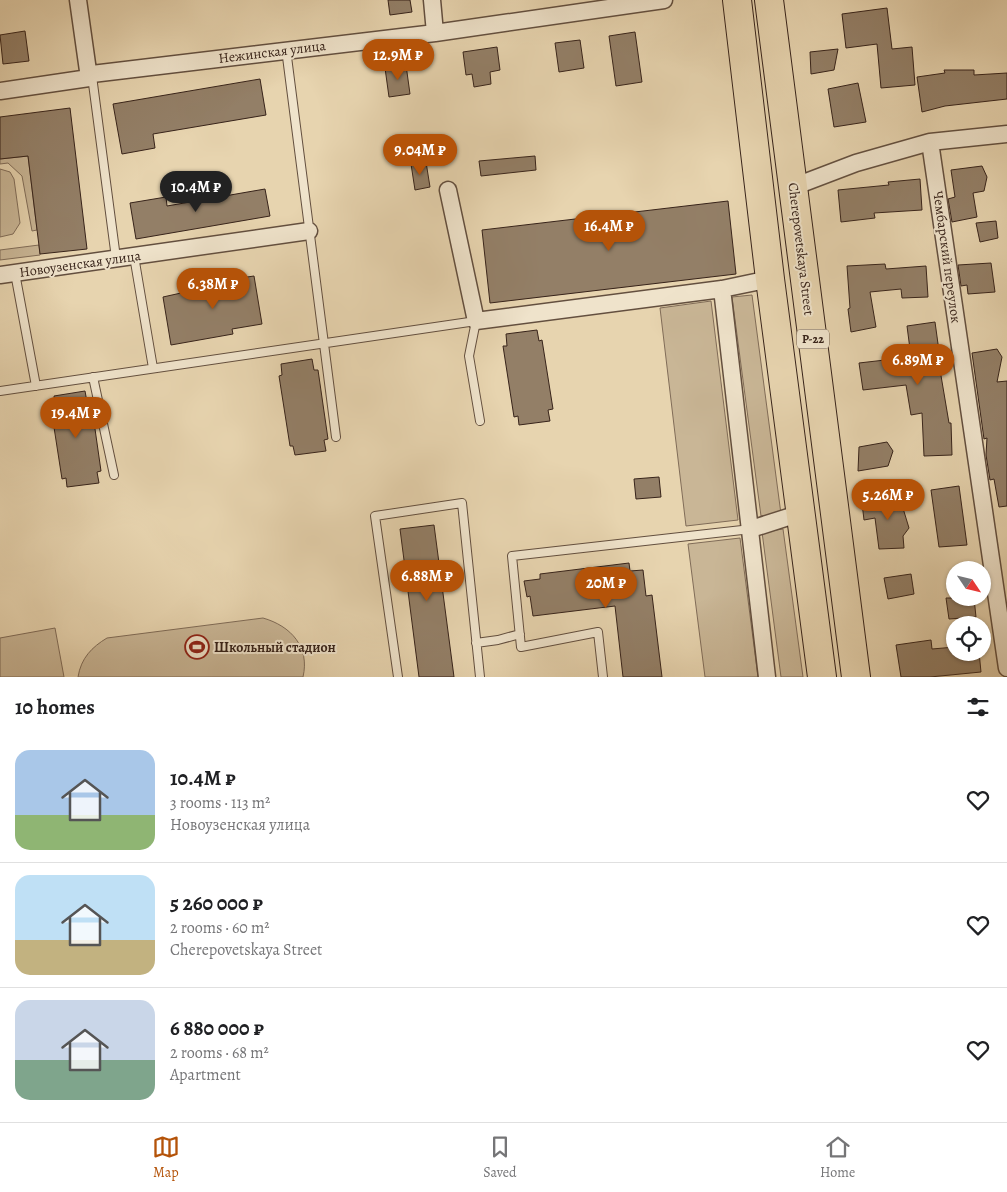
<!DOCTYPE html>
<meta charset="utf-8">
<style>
:root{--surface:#fff;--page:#f6f6f6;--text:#202124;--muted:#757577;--line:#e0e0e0;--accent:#b45309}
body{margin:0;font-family:Alegreya,serif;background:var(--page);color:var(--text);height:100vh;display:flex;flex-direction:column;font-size:19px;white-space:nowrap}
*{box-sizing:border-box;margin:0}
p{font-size:16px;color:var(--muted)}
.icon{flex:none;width:28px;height:28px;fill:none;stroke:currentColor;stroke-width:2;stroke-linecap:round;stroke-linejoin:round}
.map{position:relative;height:677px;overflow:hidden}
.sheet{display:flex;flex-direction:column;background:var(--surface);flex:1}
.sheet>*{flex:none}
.needle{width:32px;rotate:125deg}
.buttons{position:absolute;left:946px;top:561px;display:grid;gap:10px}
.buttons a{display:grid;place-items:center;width:45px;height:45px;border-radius:50%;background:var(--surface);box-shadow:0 1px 4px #0004;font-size:25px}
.price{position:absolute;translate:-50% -42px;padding:0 11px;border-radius:18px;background:var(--accent);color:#fff;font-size:16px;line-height:32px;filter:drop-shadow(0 1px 2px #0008)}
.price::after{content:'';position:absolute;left:50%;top:30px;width:15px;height:11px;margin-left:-8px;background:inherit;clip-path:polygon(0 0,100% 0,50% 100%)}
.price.selected{background:#222;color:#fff}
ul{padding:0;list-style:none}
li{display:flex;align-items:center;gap:15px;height:125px;padding:0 15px}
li+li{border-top:1px solid var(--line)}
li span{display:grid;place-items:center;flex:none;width:140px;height:100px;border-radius:15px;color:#555}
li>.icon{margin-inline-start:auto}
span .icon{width:60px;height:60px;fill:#fffc;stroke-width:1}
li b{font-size:21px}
h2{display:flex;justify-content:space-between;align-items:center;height:60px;padding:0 15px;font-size:21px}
.dock{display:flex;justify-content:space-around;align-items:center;height:70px;border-top:1px solid var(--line);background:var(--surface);font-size:14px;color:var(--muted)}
.dock a{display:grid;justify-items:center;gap:2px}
.dock .selected{color:var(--accent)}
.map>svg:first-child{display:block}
.green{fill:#c9b696;stroke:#806c58}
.building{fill:#937f67;stroke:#37231a}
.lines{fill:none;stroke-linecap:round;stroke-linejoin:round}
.lane-casing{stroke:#634f3f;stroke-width:10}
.street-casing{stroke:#634f3f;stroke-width:19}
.highway-casing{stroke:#37231a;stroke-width:30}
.lane{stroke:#efe3cb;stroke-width:8}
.street{stroke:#efe3cb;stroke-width:16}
.highway{stroke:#e7d4af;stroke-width:28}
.labels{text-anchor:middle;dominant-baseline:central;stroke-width:4;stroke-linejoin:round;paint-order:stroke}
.shield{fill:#efe3cb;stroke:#6e5d4f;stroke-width:1}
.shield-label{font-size:12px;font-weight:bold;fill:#37231a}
.street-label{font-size:14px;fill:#37231a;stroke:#efe3cb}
.poi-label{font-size:14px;font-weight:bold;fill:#37231a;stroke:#efe3cb;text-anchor:start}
</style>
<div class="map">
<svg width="1007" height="677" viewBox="0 0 1007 677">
<rect width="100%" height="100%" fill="#e7d4af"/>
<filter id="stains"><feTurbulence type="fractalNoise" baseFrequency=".004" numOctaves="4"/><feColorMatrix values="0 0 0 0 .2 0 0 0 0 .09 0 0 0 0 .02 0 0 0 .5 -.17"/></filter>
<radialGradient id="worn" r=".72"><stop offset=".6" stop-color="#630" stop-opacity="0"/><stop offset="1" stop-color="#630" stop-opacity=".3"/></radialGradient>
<!-- green -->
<path class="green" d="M28,156L37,230L32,231L22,176L8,163L0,164V159Z
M0,169L10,172L14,179L20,223L13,234L0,237Z
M39,245L40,255L0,260V250Z
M752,295L781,514L761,516L732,297Z
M711,301L738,520L686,526L660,308Z
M783,529L803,677H781L762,532Z
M740,538L758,677H705L688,544Z
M263,618C291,626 310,647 303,677H78C81,658 92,647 107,638Z
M55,628L64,677H0V638Z"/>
<!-- building -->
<path class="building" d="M388,0H410L412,12L390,15Z
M887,8L892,49L912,47L915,85L881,88L877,44L846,48L842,14Z
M25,31L29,61L3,64L0,35Z
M635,32L642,82L616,86L609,36Z
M580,40L584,68L559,72L555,43Z
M497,47L500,70L490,72L491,84L474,87L472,74L466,75L463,52Z
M838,49L834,70L811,74L810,52Z
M406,65L410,94L389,97L385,68Z
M944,70H974V75L1007,73V99L945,106L922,112L917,77L945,73Z
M260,79L266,115L153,134L155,148L122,154L113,104Z
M858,83L866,122L834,127L828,89Z
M70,108L87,249L40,254L28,156L0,159V117Z
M535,156L536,170L481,176L479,161Z
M426,162L430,187L415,190L411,164Z
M982,166L987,177L984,191L973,193L977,217L952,222L948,199L955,197L951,170Z
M920,179L922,210L874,213L875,218L841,222L838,190L889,185L888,182Z
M265,189L270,216L136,239L130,203L166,197L167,206Z
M728,201L736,274L490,303L482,230Z
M996,221L998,238L980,242L976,223Z
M991,263L995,292L968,294L967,285L961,286L958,265Z
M885,264L886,269L926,266L928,297L902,298L901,289L870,292L876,327L851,332L848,309L850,308L847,266Z
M254,276L262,324L232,329L233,334L171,345L163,297L208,287L207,280L226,277L227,280Z
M935,322L939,351L937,352L949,423H951L952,455L924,456L922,413L911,415L906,385L863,390L859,363L911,357L907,326Z
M537,330L539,341L542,340L553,409L548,410L550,421L519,425L518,416L514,417L503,346H507L506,334Z
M997,349L1002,357L997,382L1007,381V506L999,507L994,479L990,480L986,455L987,438L984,439L972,353Z
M312,359L314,370H318L328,439L324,440L326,451L295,455L293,446H290L279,376L282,375L281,364Z
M85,391L87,402L91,401L101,471L97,472L99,483L67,487L66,478L62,479L51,408L55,407L54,396Z
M887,442L893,451L888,466L858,471L859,447Z
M659,477L661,497L636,499L634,479Z
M959,486L967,545L939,547L931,490Z
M899,495L909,528L903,536L904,548L879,549L875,518L864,520L862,503Z
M434,525L454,677H419L400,529Z
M629,563L630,571L643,570L646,596L652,595L662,677H623L615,606L533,616L530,596L527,597L524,581L540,579V574Z
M911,574L914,594L888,599L884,578Z
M946,598H974L976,617L949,619Z
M931,640L932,649L955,647V652H979L981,672L930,677H901L896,645Z"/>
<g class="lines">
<!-- lane casing -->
<g class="lane-casing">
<path id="lane" d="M286,49L336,437
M92,76L116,258
M134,256L153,368
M15,273L36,386
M93,377L114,475
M0,391L476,321L469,356L480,421
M476,643L498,640L520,634
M398,677L375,516L462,503L480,677
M603,677L598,632L521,647L512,556L751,529"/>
</g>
<!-- street casing -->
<g class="street-casing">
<path id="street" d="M78,0L89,78
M432,0L435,33
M0,91L89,78L92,74L435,33L664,0
M930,142L1007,668
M793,187L856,163L930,142L1007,134
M448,190L476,321L722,289L770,279
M0,275L309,231
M722,289L767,677
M751,529L801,513"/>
</g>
<!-- highway casing -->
<g class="highway-casing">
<path id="highway" d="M737,0L770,279L822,677
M769,0L856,677"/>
</g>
<!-- lane -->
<use href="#lane" class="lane"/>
<!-- street -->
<use href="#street" class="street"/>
<!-- highway -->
<use href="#highway" class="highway"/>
</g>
<!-- icons -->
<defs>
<g id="stadium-ring" transform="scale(1.25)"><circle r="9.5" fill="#efe3cb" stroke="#8f2418" stroke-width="1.5"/><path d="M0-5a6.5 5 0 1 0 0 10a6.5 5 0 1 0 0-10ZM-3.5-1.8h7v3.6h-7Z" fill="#8f2418"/></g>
</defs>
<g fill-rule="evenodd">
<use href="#stadium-ring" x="197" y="647"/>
</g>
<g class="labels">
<!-- shield labels -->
<rect class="shield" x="797" y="329.5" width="32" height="19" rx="4"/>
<g class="shield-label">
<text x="813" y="339">Р-22</text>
</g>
<!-- street labels -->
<g class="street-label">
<text transform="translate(272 52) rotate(-7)">Нежинская улица</text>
<text transform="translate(801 249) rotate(83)">Cherepovetskaya Street</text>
<text transform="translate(947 257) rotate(82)">Чембарский переулок</text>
<text transform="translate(80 264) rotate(-8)">Новоузенская улица</text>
</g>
<!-- poi labels -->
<g class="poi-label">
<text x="214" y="647">Школьный стадион</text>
</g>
</g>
<rect width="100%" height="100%" filter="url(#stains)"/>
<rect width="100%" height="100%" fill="url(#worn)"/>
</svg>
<div class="buttons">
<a><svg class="needle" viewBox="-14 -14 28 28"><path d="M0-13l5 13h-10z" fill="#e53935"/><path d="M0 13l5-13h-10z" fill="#757577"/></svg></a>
<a><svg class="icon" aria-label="locate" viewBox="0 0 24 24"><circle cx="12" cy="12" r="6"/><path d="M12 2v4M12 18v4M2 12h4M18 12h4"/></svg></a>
</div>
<b class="price" style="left:398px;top:81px">12.9M ₽</b>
<b class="price" style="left:420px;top:176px">9.04M ₽</b>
<b class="price selected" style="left:196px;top:213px">10.4M ₽</b>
<b class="price" style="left:609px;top:252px">16.4M ₽</b>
<b class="price" style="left:213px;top:310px">6.38M ₽</b>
<b class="price" style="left:918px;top:386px">6.89M ₽</b>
<b class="price" style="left:76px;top:439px">19.4M ₽</b>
<b class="price" style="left:888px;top:521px">5.26M ₽</b>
<b class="price" style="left:427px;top:602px">6.88M ₽</b>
<b class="price" style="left:606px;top:609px">20M ₽</b>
</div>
<section class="sheet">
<h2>10 homes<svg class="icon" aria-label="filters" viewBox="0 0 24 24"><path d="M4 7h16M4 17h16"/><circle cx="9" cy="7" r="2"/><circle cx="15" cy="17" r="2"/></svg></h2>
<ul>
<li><span style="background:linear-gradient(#a9c7e8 65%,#8fb573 0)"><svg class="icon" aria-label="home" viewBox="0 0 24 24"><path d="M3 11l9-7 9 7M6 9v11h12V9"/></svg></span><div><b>10.4M ₽</b><p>3 rooms · 113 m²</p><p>Новоузенская улица</p></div><svg class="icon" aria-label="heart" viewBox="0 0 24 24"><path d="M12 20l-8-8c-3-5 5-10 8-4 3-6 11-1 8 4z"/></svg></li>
<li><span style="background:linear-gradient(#bfe0f5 65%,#c2b280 0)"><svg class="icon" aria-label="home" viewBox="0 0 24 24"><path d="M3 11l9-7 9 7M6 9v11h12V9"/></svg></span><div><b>5 260 000 ₽</b><p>2 rooms · 60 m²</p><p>Cherepovetskaya Street</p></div><svg class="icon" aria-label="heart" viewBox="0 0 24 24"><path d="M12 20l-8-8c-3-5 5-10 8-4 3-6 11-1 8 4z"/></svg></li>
<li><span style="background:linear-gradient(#c9d6e8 60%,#7fa58c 0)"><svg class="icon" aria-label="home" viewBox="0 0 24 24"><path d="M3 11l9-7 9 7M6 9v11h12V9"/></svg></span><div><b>6 880 000 ₽</b><p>2 rooms · 68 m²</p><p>Apartment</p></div><svg class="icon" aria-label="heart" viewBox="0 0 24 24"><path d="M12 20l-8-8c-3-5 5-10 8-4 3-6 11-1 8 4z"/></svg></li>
</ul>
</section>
<nav class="dock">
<a class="selected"><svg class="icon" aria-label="map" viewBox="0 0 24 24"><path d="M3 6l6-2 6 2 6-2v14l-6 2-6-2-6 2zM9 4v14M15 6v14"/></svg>Map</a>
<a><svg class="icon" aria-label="saved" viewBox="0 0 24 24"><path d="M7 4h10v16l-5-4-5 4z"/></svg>Saved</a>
<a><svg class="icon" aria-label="home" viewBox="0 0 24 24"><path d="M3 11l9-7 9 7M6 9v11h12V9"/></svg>Home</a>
</nav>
